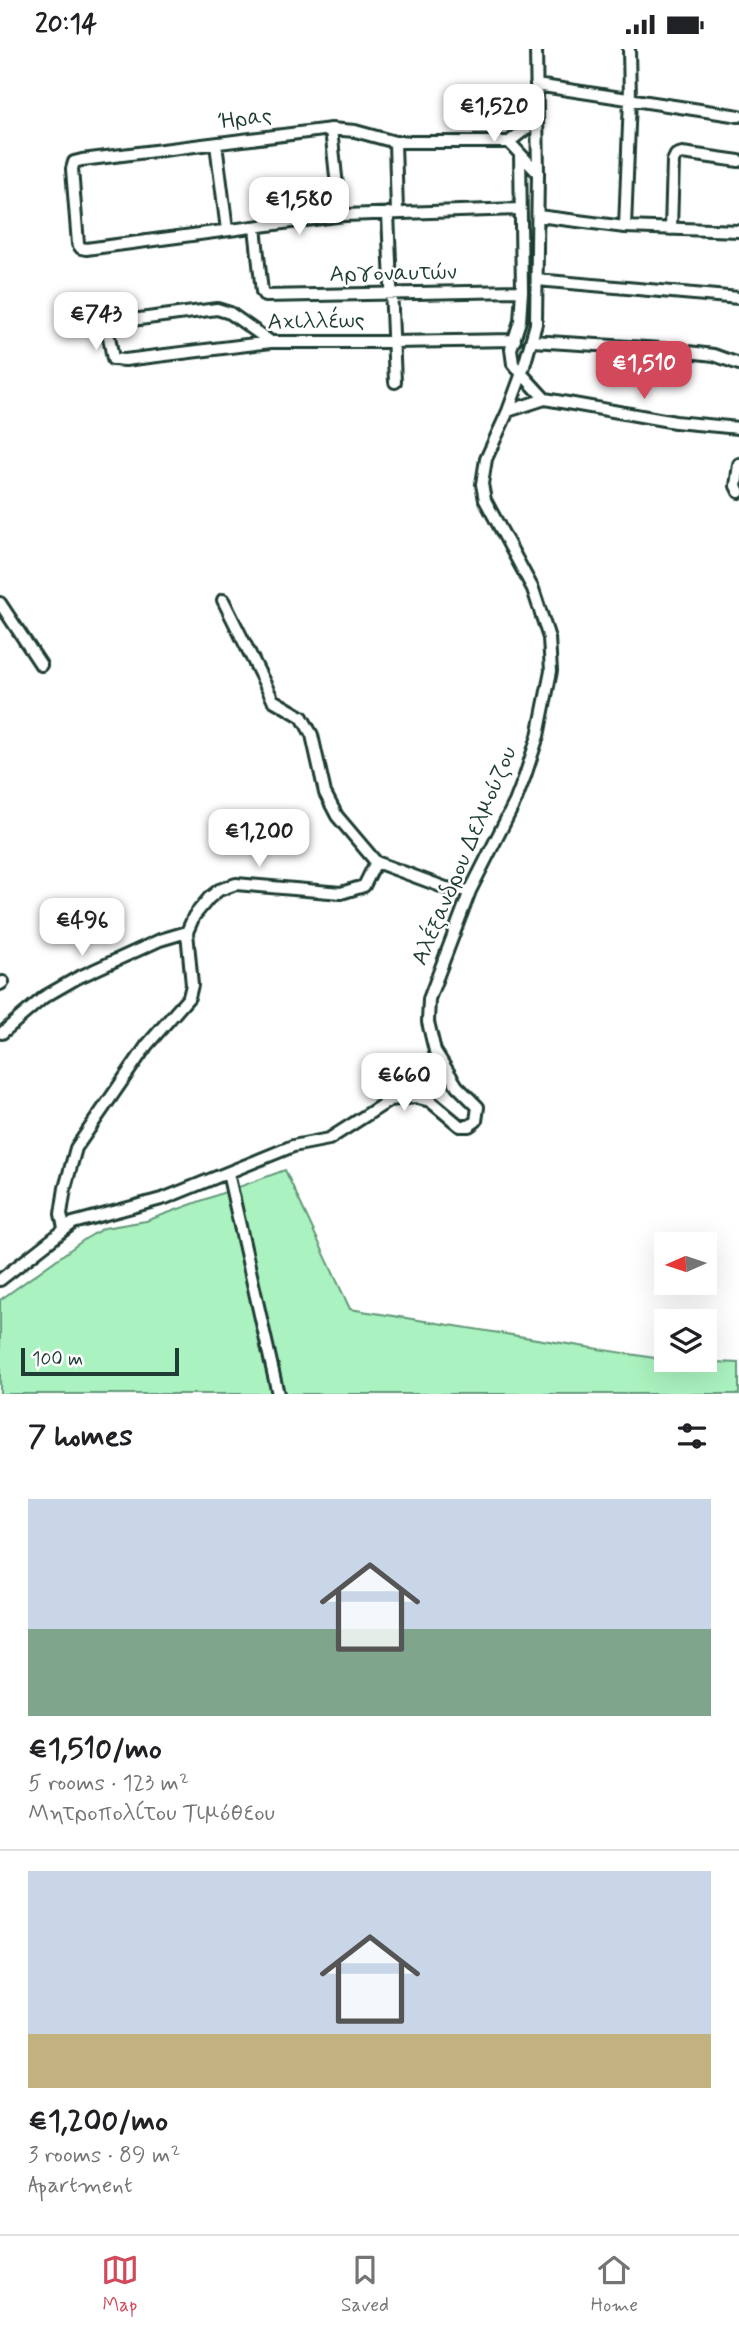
<!DOCTYPE html>
<meta charset="utf-8">
<style>
:root{--surface:#fff;--page:#f2f2f2;--text:#202124;--muted:#757577;--line:#e0e0e0;--accent:#d1495b}
body{margin:0;font-family:Mynerve,sans-serif;background:var(--page);color:var(--text);height:100vh;display:flex;flex-direction:column;font-size:26px;white-space:nowrap}
*{box-sizing:border-box;margin:0}
p{font-size:23px;color:var(--muted)}
.icon{flex:none;width:38px;height:38px;fill:none;stroke:currentColor;stroke-width:2;stroke-linecap:round;stroke-linejoin:round}
.map{position:relative;height:1345px;overflow:hidden}
.drawer{display:flex;flex-direction:column;background:var(--surface);flex:1}
.drawer>*{flex:none}
.needle{width:46px;rotate:267deg}
.tools{position:absolute;left:654px;top:1183px;display:grid;gap:14px}
.tools a{display:grid;place-items:center;width:63px;height:63px;border-radius:0px;background:var(--surface);box-shadow:0 7px 28px #0002;font-size:35px}
.scale{position:absolute;left:21px;bottom:18px;width:158px;box-sizing:border-box;padding-left:7px;border:4px solid #1f3d34;border-top:0;font-size:19px;line-height:24px;white-space:nowrap;color:#1f3d34;-webkit-text-stroke:5px #fff;paint-order:stroke}
.price{position:absolute;translate:-50% -60px;padding:0 16px;border-radius:14px;background:#fff;color:#222;font-size:23px;line-height:46px;filter:drop-shadow(0 2px 4px #0008)}
.price::after{content:'';position:absolute;left:50%;top:42px;width:21px;height:16px;margin-left:-10px;background:inherit;clip-path:polygon(0 0,100% 0,50% 100%)}
.price.on{background:var(--accent);color:#fff}
ul{padding:0;list-style:none}
li{display:grid;align-content:center;gap:14px;height:371px;padding:0 28px}
li+li{border-top:2px solid var(--line)}
li span{display:grid;place-items:center;height:217px;border-radius:0px;color:#555}
li>.icon{margin-inline-start:auto}
span .icon{width:126px;height:126px;fill:#fffc;stroke-width:1}
li b{font-size:30px}
h2{display:flex;justify-content:space-between;align-items:center;height:84px;padding:0 28px;font-size:30px}
.status{display:flex;justify-content:space-between;align-items:center;height:49px;padding:0 35px;background:var(--surface);direction:ltr}
.status svg{height:19px;fill:currentColor}
.tabs{display:flex;justify-content:space-around;align-items:center;height:98px;border-top:2px solid var(--line);background:var(--surface);font-size:19px;color:var(--muted)}
.tabs a{display:grid;justify-items:center;gap:4px}
.tabs .on{color:var(--accent)}
.map>svg:first-child{display:block}
.green{fill:#aaf2bf;stroke:#64987a;stroke-width:2}
.lines{fill:none;stroke-linecap:round;stroke-linejoin:round}
.minor-casing{stroke:#1f3d34;stroke-width:16}
.minor{stroke:#fff;stroke-width:10}
.labels{text-anchor:middle;dominant-baseline:central;stroke-width:5;stroke-linejoin:round;paint-order:stroke}
.street-label{font-size:23px;fill:#1f3d34;stroke:#fff}
</style>
<div class="status"><b>20:14</b><svg viewBox="0 0 49 12"><path d="M0 12V9h3v3zM5 12V6h3v6zM10 12V3h3v9zM15 12V0h3v12zM26 1h20v11H26zM47 4h2v5h-2z"/></svg></div>
<div class="map">
<svg width="739" height="1345" viewBox="0 0 739 1345">
<rect width="100%" height="100%" fill="#fff"/>
<filter id="ink" filterUnits="userSpaceOnUse"><feTurbulence type="fractalNoise" baseFrequency=".0143" numOctaves="2"/><feDisplacementMap in="SourceGraphic" scale="14" xChannelSelector="R" yChannelSelector="G"/><feConvolveMatrix kernelMatrix="1 2 1 2 8 2 1 2 1" color-interpolation-filters="sRGB"/></filter>
<g filter="url(#ink)">
<!-- green -->
<path class="green" d="M285,1121L350,1260L667,1311L739,1314V1345H0V1251L85,1190L104,1179L146,1172Z"/>
<g class="lines">
<!-- minor casing -->
<g class="minor-casing">
<path id="minor" d="M536,36L739,67
M537,71L509,93L538,124
M331,80L340,166
M395,93L397,163
M509,93H395L355,82L331,80L82,111L74,113L72,120L78,195L81,199L86,200L344,166L520,160
M216,95L227,181
M388,164L395,333
M538,167L625,178L739,182
M255,178L262,243L265,247L522,242
M625,178L630,50L629,0
M671,180L673,112L676,106L682,104L739,112
M537,231L739,249
M532,292L662,300L714,306L739,315
M271,293L230,264L217,260L116,273L110,276L108,282L113,310L125,311L271,293H392L515,291
M545,350L675,373L739,379
M508,362L545,350L513,315L511,300L520,272L522,242L520,105
M739,415L736,437L739,443
M223,551L273,651L302,668L312,686L325,744L337,767L376,813L446,839L470,842
M0,554L41,616
M0,935L3,933
M2,984L44,948L77,929L160,891L187,883
M228,1124L278,1345
M64,1179L61,1165L65,1139L76,1099L147,996L189,948L192,936L187,883L194,867L209,849L219,841L236,835L341,844L364,837L376,813
M0,1231L73,1174L165,1149L293,1097L329,1090L390,1051L415,1048L430,1052L460,1077H469L476,1072L478,1058L457,1037L435,1002L428,973L429,950L470,842L515,753L525,727L538,687L551,622L549,589L533,540L485,451L482,435L486,410L508,362L522,324L536,275L538,124L536,0"/>
</g>
<!-- minor -->
<use href="#minor" class="minor"/>
</g>
</g>
<g class="labels">
<!-- street labels -->
<g class="street-label">
<text transform="translate(245 70) rotate(-7)">Ήρας</text>
<text transform="translate(393 225) rotate(-1)">Αργοναυτών</text>
<text transform="translate(316 273) rotate(-1)">Αχιλλέως</text>
<text transform="translate(465 807) rotate(-67)">Αλέξανδρου Δελμούζου</text>
</g>
</g>
</svg>
<div class="tools">
<a><svg class="needle" viewBox="-14 -14 28 28"><path d="M0-13l5 13h-10z" fill="#e53935"/><path d="M0 13l5-13h-10z" fill="#757577"/></svg></a>
<a><svg class="icon" aria-label="layers" viewBox="0 0 24 24"><path d="M12 4l9 5-9 5-9-5zM3 14l9 5 9-5"/></svg></a>
</div>
<div class="scale">100 m</div>
<b class="price" style="left:494px;top:95px">€1,520</b>
<b class="price" style="left:299px;top:188px">€1,580</b>
<b class="price" style="left:96px;top:303px">€743</b>
<b class="price on" style="left:644px;top:352px">€1,510</b>
<b class="price" style="left:259px;top:820px">€1,200</b>
<b class="price" style="left:82px;top:909px">€496</b>
<b class="price" style="left:404px;top:1064px">€660</b>
</div>
<section class="drawer">
<h2>7 homes<svg class="icon" aria-label="filters" viewBox="0 0 24 24"><path d="M4 7h16M4 17h16"/><circle cx="9" cy="7" r="2"/><circle cx="15" cy="17" r="2"/></svg></h2>
<ul>
<li><span style="background:linear-gradient(#c9d6e8 60%,#7fa58c 0)"><svg class="icon" aria-label="home" viewBox="0 0 24 24"><path d="M3 11l9-7 9 7M6 9v11h12V9"/></svg></span><div><b>€1,510/mo</b><p>5 rooms · 123 m²</p><p>Μητροπολίτου Τιμόθεου</p></div></li>
<li><span style="background:linear-gradient(#c9d6e8 75%,#c2b280 0)"><svg class="icon" aria-label="home" viewBox="0 0 24 24"><path d="M3 11l9-7 9 7M6 9v11h12V9"/></svg></span><div><b>€1,200/mo</b><p>3 rooms · 89 m²</p><p>Apartment</p></div></li>
</ul>
</section>
<nav class="tabs">
<a class="on"><svg class="icon" aria-label="map" viewBox="0 0 24 24"><path d="M3 6l6-2 6 2 6-2v14l-6 2-6-2-6 2zM9 4v14M15 6v14"/></svg>Map</a>
<a><svg class="icon" aria-label="saved" viewBox="0 0 24 24"><path d="M7 4h10v16l-5-4-5 4z"/></svg>Saved</a>
<a><svg class="icon" aria-label="home" viewBox="0 0 24 24"><path d="M3 11l9-7 9 7M6 9v11h12V9"/></svg>Home</a>
</nav>
